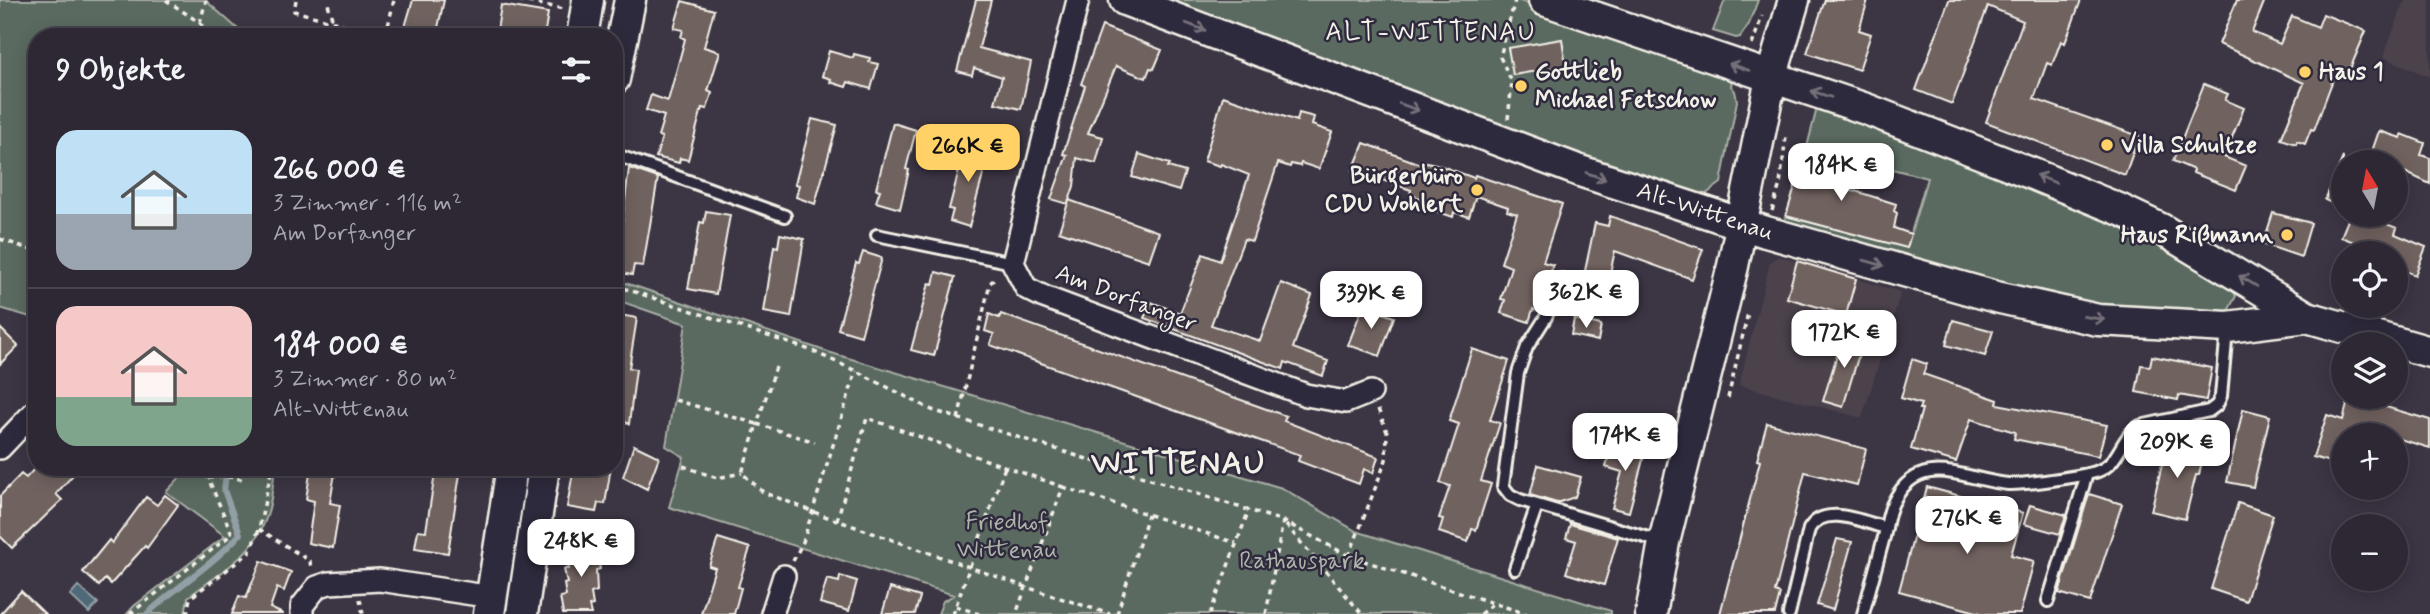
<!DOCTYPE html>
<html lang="de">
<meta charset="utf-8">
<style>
:root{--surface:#2d2833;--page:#39343f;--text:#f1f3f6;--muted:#a7a6ac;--line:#48444e;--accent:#ffd166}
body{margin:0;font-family:Mynerve,sans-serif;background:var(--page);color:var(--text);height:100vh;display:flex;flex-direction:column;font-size:26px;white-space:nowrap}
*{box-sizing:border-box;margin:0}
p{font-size:23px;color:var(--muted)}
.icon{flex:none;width:38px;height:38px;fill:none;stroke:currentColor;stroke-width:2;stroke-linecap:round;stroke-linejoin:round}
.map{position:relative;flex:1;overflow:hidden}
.sheet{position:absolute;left:28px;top:28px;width:595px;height:448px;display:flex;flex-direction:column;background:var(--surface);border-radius:28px;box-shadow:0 4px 18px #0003,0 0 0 2px var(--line)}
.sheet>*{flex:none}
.needle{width:46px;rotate:350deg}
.tools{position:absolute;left:2331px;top:150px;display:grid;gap:14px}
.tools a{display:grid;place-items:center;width:77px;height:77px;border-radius:50%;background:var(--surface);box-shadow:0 4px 18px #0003,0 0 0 2px var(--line);font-size:35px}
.price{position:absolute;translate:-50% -60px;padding:0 16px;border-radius:14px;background:#fff;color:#222;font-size:23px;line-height:46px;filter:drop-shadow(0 2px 4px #0008)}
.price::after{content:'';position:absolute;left:50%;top:42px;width:21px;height:16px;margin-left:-10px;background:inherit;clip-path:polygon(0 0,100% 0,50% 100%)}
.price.selected{background:var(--accent);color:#111}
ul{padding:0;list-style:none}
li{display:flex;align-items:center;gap:21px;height:175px;padding:0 28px}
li+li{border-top:2px solid var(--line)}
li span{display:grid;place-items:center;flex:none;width:196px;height:140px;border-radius:21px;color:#555}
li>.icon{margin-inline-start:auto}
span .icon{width:84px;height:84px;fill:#fffc;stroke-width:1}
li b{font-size:30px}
h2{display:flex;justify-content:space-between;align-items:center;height:84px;padding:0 28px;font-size:30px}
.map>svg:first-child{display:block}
.built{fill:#4c424c}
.green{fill:#5a6a61;stroke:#a7aea4;stroke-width:2}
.water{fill:#506978;stroke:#929fa5;stroke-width:2}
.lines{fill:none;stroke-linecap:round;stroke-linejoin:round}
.stream{stroke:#929fa5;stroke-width:6}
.building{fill:#70625e;stroke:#f4f1e8;stroke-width:2}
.service-casing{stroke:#f4f1e8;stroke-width:16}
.minor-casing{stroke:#f4f1e8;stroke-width:26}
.secondary-casing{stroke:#f4f1e8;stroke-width:35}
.path{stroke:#f4f1e8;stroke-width:3.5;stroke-dasharray:5 5;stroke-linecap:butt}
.service{stroke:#2f2a3d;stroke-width:10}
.minor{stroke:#2f2a3d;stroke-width:21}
.secondary{stroke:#2f2a3d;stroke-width:30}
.oneway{stroke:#747079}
.poi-dot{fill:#ffd166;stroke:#2f2a3d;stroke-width:2.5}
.labels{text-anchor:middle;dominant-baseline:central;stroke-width:5;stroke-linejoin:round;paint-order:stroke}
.poi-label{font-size:24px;font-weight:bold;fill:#f4f1e8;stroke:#2f2a3d;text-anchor:start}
.street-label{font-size:24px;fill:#f4f1e8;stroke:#2f2a3d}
.park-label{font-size:24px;fill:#afb4ab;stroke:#2f2a3d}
.neighbourhood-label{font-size:26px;letter-spacing:2px;fill:#f4f1e8;stroke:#2f2a3d}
.district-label{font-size:32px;font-weight:bold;letter-spacing:2px;fill:#f4f1e8;stroke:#2f2a3d}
</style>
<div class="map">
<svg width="2430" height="614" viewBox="0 0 2430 614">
<rect width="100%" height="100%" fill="#3c3544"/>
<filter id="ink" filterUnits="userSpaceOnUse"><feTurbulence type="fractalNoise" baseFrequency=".0143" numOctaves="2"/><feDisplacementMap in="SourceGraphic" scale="14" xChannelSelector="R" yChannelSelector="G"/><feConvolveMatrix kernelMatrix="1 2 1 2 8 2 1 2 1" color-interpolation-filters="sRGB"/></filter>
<g filter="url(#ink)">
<!-- built -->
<path class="built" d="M2405,0H2430V77L2383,57Z
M1778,256L1901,292L1862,418L1739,385L1770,262Z"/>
<!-- green -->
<path class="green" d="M0,0H205L247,37H37V319L0,308Z
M1155,0H1517L1733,75L1731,86L1735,91L1737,101L1721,183L1698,200Z
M1725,0H1758L1749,24L1740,37L1736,38L1713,31Z
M1818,104L1876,125L2140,233L2232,287L2236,296L2227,313L2102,308L1990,284L1783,225L1786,216L1907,247L1927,178L1807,147Z
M614,279L828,352L1282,488L1356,531L1611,611V614H938L943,601L954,595L669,507L684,457L666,446L686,324L614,299Z
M190,467H275C273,483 272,501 267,516C254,555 219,574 188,597L185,614H127L134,606L225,536L166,492Z"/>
<!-- water -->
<path class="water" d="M78,586L98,603L89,613L70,595Z"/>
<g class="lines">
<!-- stream -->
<path class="stream" d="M147,614C177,586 213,565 240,534L224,490L227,467"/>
</g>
<!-- building -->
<path class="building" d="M413,0H444L436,37H402Z
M976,0H991L979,48L1031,62L1021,109L995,103L1002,77L974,68L972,75L957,71Z
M1825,0H1868L1859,30L1871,34L1859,70L1807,53Z
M1949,0H2081L2065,43L2061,41L2052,65L2047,63L2034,99L2139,136L2125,175L1986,122L2023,21L1988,6L1952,104L1916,90Z
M2237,0H2265L2252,32L2280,44L2292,16L2318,27L2323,14L2366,31L2348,74L2337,69L2314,130L2311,129L2305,144L2297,141L2296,144L2281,139L2304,83L2219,44Z
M682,1L714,10L704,47L720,52L708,91L712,93L707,109L702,108L688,160L680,158L679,163L656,157L662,137L658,136L664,116L646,110L651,95L668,101L685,39L681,37L683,30L674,28Z
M501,5L548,13L544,37H496Z
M1102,26L1162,50L1154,69L1150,68L1146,78L1116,66L1088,133L1103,137L1096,163L1077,158L1074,186L1068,204L1051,199L1067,155L1063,154L1085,86L1081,84Z
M1562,39L1566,66L1513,75L1508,48Z
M829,51L853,58L854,54L870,58L869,62L878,64L871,89L848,82L846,87L830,82L831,79L822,76Z
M2204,84L2228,94L2225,100L2244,108L2224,157L2246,166L2236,190L2193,173L2194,170L2173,161Z
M1223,96L1297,121L1299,113L1314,117L1312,125L1332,132L1319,169L1301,163L1300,166L1291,164L1290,167L1278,163L1252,241L1244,239L1211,325L1260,341L1281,283L1312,295L1293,348L1328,361L1323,376L1285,362L1283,369L1144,318L1151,302L1180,313L1203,254L1220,261L1249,175L1221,164L1220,166L1204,161Z
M812,119L837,125L815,204L796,197L799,185L795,184Z
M893,123L916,130L906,169L909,170L900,209L876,202L880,190L876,189Z
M2379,131L2401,138L2402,134L2425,143L2421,155L2430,158V184L2396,168V163H2368Z
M966,143L990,149L969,227L950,221L953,210L949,209Z
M1364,143L1420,164L1421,161L1436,164L1474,178L1475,175L1562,204L1543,262L1553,265L1538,311L1533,309L1529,322L1501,313L1505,300L1501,299L1511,267L1501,263L1517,214L1507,211L1508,207L1476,196L1469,217L1454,212L1453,217L1418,205L1420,198L1410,194L1411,190L1353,170Z
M1807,147L1838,155L1833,184L1896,204L1894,211L1897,213L1894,228L1911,234L1907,248L1786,216Z
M1139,154L1170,164L1168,167L1185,172L1179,191L1132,177Z
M2343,157V208L2325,200Z
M629,168L658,178L643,266L634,265L632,275L616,272Z
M1069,200L1159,232L1149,261L1059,231Z
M706,211L730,215L716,294L688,289L700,222L704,223Z
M2273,213L2311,223L2301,257L2263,244Z
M2350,215H2363L2397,228L2395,234L2426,247L2415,275L2398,268L2401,260L2396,258V254H2385L2341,237Z
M1610,216L1703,249L1692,279L1615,251L1605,294L1581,290L1595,223L1608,226Z
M780,234L804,239L791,317L764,312L774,246L778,247Z
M863,252L882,258L861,336L838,329L856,263L859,264Z
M1797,261L1856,279L1846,315L1787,298Z
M936,272L955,277L934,356L911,350L929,283L933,284Z
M1363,306L1394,317L1380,356L1348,345Z
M614,314L637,318L629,368L636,369L629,424L614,415Z
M989,314L999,318L1001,314L1286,416L1284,421L1378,457L1373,473L1364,469L1359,484L1298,461L1300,455L990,345L994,334L985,331Z
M1574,319L1601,325L1598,341L1571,335Z
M1953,320L1993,331L1985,356L1946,345Z
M0,328L18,346L0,364Z
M1844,332L1864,338L1843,407L1823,401Z
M1472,349L1509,361L1490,420L1500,423L1481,481L1491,484L1476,530L1472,529L1468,542L1439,532L1443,519L1439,518L1450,486L1440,483L1459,424L1449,421Z
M2152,356L2212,368L2206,400L2179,395L2178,400L2136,392L2141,365L2150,366Z
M1912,359L1927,364L1923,374L1998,400L1997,404L2107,425L2098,456L2014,439L2015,432L1971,419L1956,462L1911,449L1922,409H1919L1921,404L1901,398Z
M2349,397L2377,401L2376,404L2430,420V448L2396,438V436H2343V466L2313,457L2327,415L2343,420Z
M2243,409L2270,416L2253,487L2227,482Z
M1767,423L1866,449L1857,485L1805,472L1775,592L1780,594L1775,614H1720L1760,461L1757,460Z
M1612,442L1645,452L1629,512L1612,508L1622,472L1606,467Z
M2167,443L2204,451L2199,475H2196L2185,519L2151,511Z
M634,445L659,457L647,489L623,477Z
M1538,465L1581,477L1575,497L1557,503L1530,495Z
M36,467H80L56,494L62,500L12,548L0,536V496L21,474L26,478Z
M311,467H336L330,503L340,505L333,548L308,543L314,501L306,499Z
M436,467H461L448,553L415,548L418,530L426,531Z
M576,467H611L605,504L598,503L596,512L567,507L573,472H575Z
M1927,487L2023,513L2011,555L2034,561L2020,614H1984L1899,591Z
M2089,494L2122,504L2090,602L2059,593Z
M165,495L178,505L147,548L145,546L111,584L105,579L99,586L83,572L109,540L112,543L146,497L157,505Z
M2238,503L2273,515L2246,601L2211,589Z
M2030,505L2066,515L2060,534L2024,524Z
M1570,524L1618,538L1604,585L1566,573L1576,541L1566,538Z
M718,538L750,548L738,587L741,588L734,614H701L715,568L709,566Z
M1837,539L1852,542L1833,610L1817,605Z
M599,543L602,557L598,558L600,569L596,570L597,591L591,593L593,605L589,606L591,614H563L560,597L566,596L564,584L567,583L564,569H569L567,560L571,559L569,549Z
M261,561L291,572L284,591L277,588L270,608L283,614H232L239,596L246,598Z
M840,576L857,581L849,611L820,603L827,579L839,582Z
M890,588L920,597L915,614H882Z
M21,591L45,614H0Z"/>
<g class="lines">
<!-- service casing -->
<g class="service-casing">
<path id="service" d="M614,154L785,216
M877,235L1013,263
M1562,279L1546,317L1527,347L1518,373L1503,486L1510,495L1520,500L1662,542
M1515,569L1537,505
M2048,601L2087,474
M1789,614L1809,529C1824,503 1863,522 1886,528
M1863,614C1870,588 1877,563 1884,537C1887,525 1888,511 1894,501C1920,450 1965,480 2008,484C2021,485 2086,476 2098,471C2120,463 2120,437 2140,426L2209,411L2217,405L2221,396L2227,330"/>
</g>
<!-- minor casing -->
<g class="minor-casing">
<path id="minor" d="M1078,0L1013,263L1026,288L1044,297L1306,395L1346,402L1371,392
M0,448L37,409
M302,614V606L317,587L329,583L380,580L492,597
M772,614L784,576"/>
</g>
<!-- secondary casing -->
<g class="secondary-casing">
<path id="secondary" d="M1125,0L1580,171L1766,232L1996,297L2098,320L2228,327L2307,317
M1544,0L1866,109L2008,164L2121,210L2161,229L2307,317L2430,352
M582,37L588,0
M614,79L630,0
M489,614L512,467
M522,614L544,467
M1651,614L1664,542L1733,266L1771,78L1794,0"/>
</g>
<!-- path -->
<path class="path" d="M166,0L200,23L213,37
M296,0L294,11L386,36
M518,0L564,9
M200,23L206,0
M386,35L394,0
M326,37L333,22L327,0
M1752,45L1762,16
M1508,119L1512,82L1500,57L1515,0
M1772,211L1780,184L1786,136
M0,239L37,252
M614,285L810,350L856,371L932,410L1283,521L1349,556L1527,614
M776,367L757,424L815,442
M1728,398L1748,313
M675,400L757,424L742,473L763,492L819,514L1026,587L1110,614
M958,419L990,283L997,277
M683,466L717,478L742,473
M1063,487L1236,543
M837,520L867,418L1063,487L1016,614
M1286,525L1362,614
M259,529L310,561L311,569
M1349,556L1386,460L1387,432L1378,409
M793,561L803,542L856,371
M360,599L363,614
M956,606L979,614
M130,614L232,534L208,478L224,476L240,479L246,467
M187,614L190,598L249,553L259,529L272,467
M953,614L1005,467
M1117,614L1148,515
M1210,614L1249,510
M1266,614L1283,521
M1480,614L1492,604"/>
<!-- service -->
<use href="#service" class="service"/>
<!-- minor -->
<use href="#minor" class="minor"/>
<!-- secondary -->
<use href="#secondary" class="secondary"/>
</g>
<!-- one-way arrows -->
<defs><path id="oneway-shaft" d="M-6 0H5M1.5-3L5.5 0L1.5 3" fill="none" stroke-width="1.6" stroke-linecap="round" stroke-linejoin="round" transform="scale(1.75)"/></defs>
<g class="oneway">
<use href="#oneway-shaft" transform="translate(1196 27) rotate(21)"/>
<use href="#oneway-shaft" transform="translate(1739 67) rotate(-161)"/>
<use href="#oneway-shaft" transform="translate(1821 94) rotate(-162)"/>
<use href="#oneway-shaft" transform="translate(1409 107) rotate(20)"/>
<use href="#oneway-shaft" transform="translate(1596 176) rotate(19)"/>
<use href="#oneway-shaft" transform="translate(2046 179) rotate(-158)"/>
<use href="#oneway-shaft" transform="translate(1874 263) rotate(16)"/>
<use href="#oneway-shaft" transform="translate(2248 281) rotate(-149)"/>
<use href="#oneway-shaft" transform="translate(2094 318) rotate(9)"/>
</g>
</g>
<!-- markers -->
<g class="poi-dot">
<circle cx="2305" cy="72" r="7"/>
<circle cx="1521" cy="86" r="7"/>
<circle cx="2107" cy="145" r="7"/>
<circle cx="1477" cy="190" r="7"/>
<circle cx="2287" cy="235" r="7"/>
</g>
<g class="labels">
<!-- poi labels -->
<g class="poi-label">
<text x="1535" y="72">Gottlieb<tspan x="1535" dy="28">Michael Fetschow</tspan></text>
<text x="2319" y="72">Haus 1</text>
<text x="2121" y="145">Villa Schultze</text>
<text x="1463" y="176" text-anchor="end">Bürgerbüro<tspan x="1463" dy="28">CDU Wohlert</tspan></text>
<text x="2273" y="235" text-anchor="end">Haus Rißmann</text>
</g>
<!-- street labels -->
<g class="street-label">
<text transform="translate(1705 212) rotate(18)">Alt-Wittenau</text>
<text transform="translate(1126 299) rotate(21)">Am Dorfanger</text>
</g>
<!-- park labels -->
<g class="park-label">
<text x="1007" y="522">Friedhof<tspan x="1007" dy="28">Wittenau</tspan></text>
<text x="1302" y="561">Rathauspark</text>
</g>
<!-- neighbourhood labels -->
<g class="neighbourhood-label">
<text x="1431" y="33">ALT-WITTENAU</text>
</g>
<!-- district labels -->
<g class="district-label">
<text x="1179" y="464">WITTENAU</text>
</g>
</g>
</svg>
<div class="tools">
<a><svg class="needle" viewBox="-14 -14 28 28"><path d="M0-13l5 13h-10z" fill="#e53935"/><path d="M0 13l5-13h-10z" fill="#a7a6ac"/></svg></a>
<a><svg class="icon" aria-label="locate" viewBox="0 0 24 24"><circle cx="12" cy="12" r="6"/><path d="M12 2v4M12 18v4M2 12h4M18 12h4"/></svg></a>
<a><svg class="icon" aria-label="layers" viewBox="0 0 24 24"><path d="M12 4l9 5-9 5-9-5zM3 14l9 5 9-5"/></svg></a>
<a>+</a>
<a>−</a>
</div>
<b class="price selected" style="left:968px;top:184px">266K €</b>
<b class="price" style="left:1841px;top:203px">184K €</b>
<b class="price" style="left:1586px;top:330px">362K €</b>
<b class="price" style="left:1371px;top:331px">339K €</b>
<b class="price" style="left:1844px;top:370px">172K €</b>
<b class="price" style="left:1625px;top:473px">174K €</b>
<b class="price" style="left:2177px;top:480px">209K €</b>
<b class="price" style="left:1967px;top:556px">276K €</b>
<b class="price" style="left:581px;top:579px">248K €</b>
<section class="sheet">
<h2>9 Objekte<svg class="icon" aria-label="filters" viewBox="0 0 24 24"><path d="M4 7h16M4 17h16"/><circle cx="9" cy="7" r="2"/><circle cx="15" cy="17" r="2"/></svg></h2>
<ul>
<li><span style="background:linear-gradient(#bfe0f5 60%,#9aa5b1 0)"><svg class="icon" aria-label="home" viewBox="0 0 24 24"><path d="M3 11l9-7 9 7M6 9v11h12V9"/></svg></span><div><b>266 000 €</b><p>3 Zimmer · 116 m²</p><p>Am Dorfanger</p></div></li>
<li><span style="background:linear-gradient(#f6c9c9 65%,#7fa58c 0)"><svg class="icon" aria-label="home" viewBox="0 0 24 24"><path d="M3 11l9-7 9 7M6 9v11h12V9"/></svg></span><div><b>184 000 €</b><p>3 Zimmer · 80 m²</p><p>Alt-Wittenau</p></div></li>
</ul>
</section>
</div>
